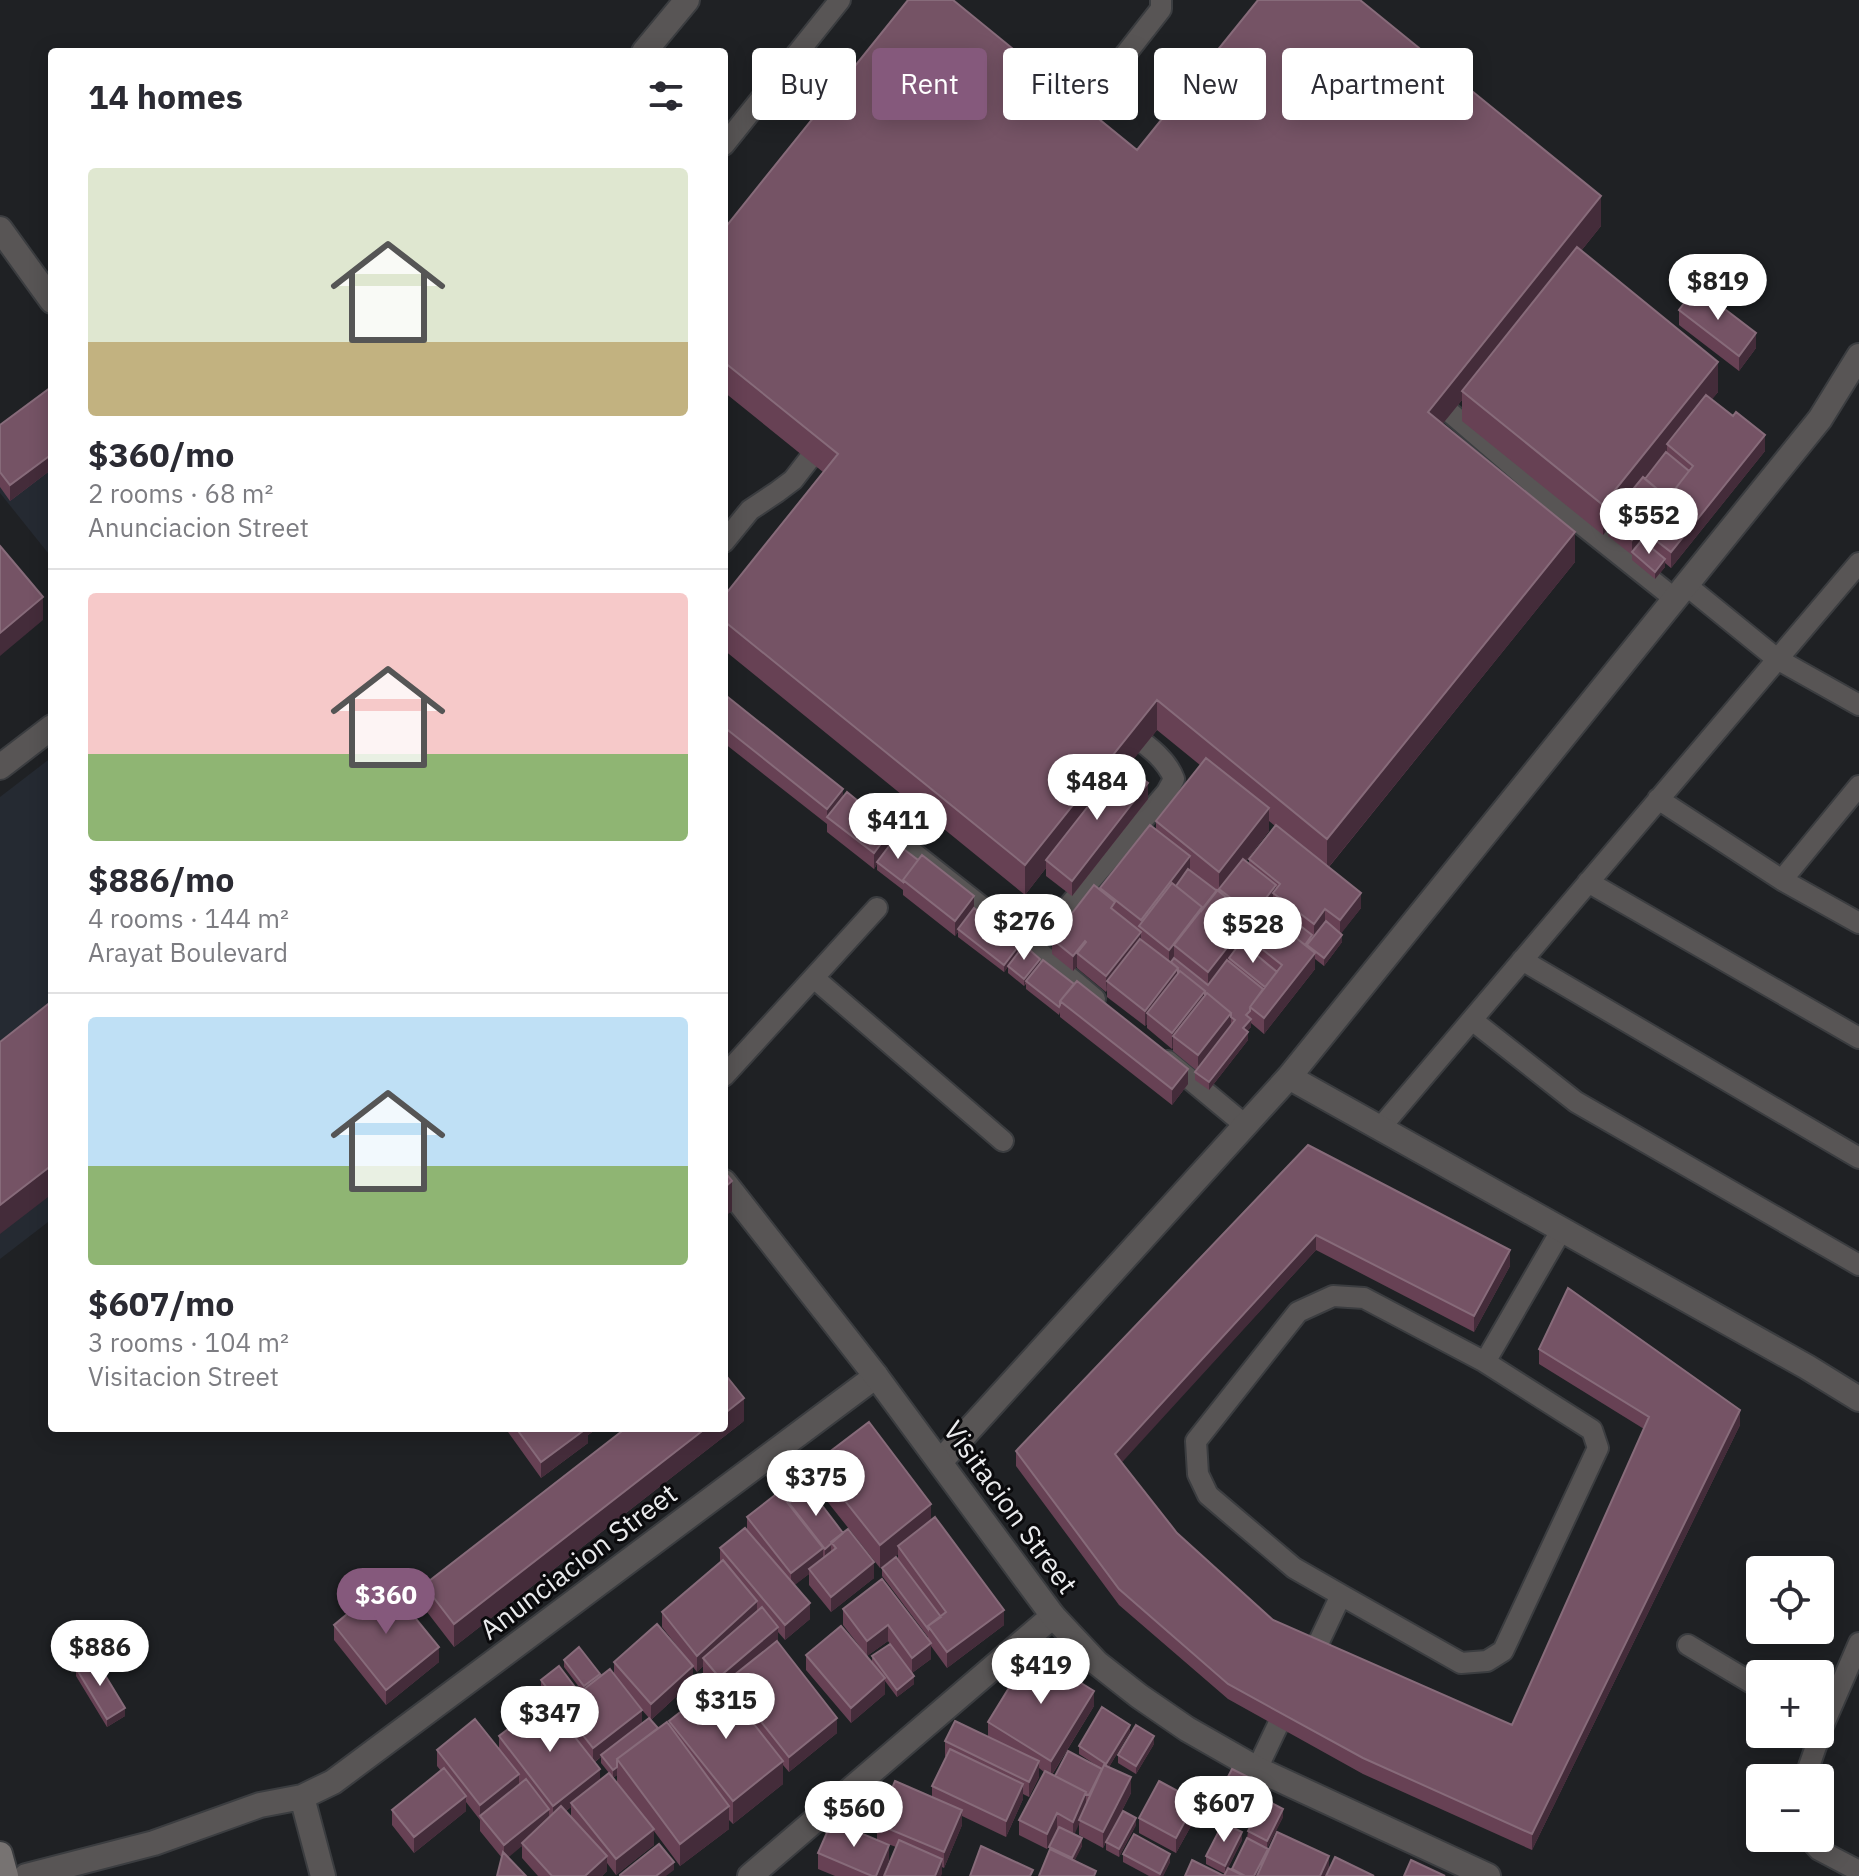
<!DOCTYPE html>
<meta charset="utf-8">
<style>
:root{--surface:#fff;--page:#f2f2f3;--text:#2b2b33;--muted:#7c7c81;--line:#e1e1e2;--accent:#85597c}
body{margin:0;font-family:"IBM Plex Sans",sans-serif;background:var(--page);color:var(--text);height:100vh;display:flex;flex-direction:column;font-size:30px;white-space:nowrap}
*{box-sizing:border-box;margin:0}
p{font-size:26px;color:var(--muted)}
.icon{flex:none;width:44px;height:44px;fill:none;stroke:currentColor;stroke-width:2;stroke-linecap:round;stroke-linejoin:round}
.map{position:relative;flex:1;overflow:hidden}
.details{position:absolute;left:48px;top:48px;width:680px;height:1384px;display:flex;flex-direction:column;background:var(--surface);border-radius:8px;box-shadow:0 4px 20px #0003}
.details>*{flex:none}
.hud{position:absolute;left:752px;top:48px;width:760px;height:72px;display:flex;gap:16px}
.controls{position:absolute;left:1746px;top:1556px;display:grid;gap:16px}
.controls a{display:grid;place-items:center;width:88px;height:88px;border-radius:8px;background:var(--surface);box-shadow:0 4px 20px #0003;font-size:40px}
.price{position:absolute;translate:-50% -68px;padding:0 18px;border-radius:28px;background:#fff;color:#222;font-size:26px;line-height:52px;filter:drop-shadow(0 2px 4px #0008)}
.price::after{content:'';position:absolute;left:50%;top:48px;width:24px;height:18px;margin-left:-12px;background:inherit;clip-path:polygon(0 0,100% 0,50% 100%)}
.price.on{background:var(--accent);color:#fff}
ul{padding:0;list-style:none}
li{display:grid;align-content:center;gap:16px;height:424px;padding:0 40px}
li+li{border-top:2px solid var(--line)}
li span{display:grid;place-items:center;height:248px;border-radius:8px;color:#555}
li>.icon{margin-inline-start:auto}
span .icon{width:144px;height:144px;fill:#fffc;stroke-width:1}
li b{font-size:34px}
h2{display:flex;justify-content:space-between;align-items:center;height:96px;padding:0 40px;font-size:34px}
.chip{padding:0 28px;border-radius:8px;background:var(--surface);box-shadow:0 4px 20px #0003;font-size:28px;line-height:72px}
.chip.on{background:var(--accent);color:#fff}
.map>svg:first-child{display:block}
.built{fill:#252a32}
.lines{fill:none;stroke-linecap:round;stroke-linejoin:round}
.service-casing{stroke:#3b3d40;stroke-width:24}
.minor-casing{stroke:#3b3d40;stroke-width:28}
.tertiary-casing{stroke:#3b3d40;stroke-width:28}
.secondary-casing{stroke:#3b3d40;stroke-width:28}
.service{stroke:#585555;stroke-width:20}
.minor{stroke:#585555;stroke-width:24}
.tertiary{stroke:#585555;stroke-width:24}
.secondary{stroke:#777372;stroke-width:24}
.wall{fill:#674154;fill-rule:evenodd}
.shaded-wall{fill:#442c3a}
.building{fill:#755365;stroke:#876b7a;stroke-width:2}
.labels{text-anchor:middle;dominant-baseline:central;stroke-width:6;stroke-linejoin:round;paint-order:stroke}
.street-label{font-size:28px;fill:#eaebed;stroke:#0a0a0c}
</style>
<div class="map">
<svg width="1859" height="1876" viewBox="0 0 1859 1876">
<rect width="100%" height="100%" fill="#1f2124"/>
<!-- built -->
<path class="built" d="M52,397V558L0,493V439Z
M52,757V1219L0,1259V797Z"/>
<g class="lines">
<!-- service casing -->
<g class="service-casing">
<path id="service" d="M1068,128L1161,9V0
M724,145L840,0
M1432,397L1566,512L1675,599
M724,542L750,510L777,492L793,480L824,440
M1686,585L1777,659L1859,705
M1658,799L1782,880L1859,786
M873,821L1033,947L1095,999
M1782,880L1859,923
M1588,882L1859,1038
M1033,947L1167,792L1174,779C1166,757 1142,742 1124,728
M1522,960L1859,1158
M814,978L1003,1141
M1472,1020L1576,1102L1859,1265
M1168,1061L1245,1125
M724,1076L877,908
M1381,1127L1859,563
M1341,1595L1461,1663L1487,1661L1503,1651L1598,1448L1592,1430L1485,1362
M1688,1645L1760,1688
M1308,1665L1341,1595L1294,1568L1208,1495L1198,1474L1196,1441L1298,1312L1333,1296L1364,1298L1485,1362L1562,1229
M1820,1724L1823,1726L1859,1643
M1257,1769L1288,1704
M1805,1778L1823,1726
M1808,1838L1819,1850L1859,1871"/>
</g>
<!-- minor casing -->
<g class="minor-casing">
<path id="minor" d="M0,229L52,301
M1289,1077L1807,1367L1859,1399
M940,1462L1289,1077L1820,419L1859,356
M26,1876L154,1843L260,1805L302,1797
M323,1876L302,1797L333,1782L876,1376
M750,1876L1053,1616"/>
</g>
<!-- tertiary casing -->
<g class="tertiary-casing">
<path id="tertiary" d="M644,52L687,0
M0,767L52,727
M724,1182L876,1376L1053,1616L1097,1663L1139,1696L1187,1729L1257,1769L1488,1876"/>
</g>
<!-- secondary casing -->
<g class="secondary-casing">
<path id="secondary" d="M0,1854L6,1876"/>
</g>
<!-- service -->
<use href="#service" class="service"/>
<!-- minor -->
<use href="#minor" class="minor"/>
<!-- tertiary -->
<use href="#tertiary" class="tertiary"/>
<!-- secondary -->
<use href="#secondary" class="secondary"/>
</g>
<!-- wall -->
<path class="wall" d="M1137,150L1601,226L1581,251L1718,392L1712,399L1765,451L1671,568L1665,563V567L1655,579L1632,560V555L1608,536V529L1603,535L1462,421V400L1442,424L1575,562L1329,867L1361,908L1341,933L1342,942L1324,966L1315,959V969L1264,1034L1251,1023V1027L1247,1031L1248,1040L1209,1090L1195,1080V1072L1196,1070L1173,1051V1047L1172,1049L1147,1028V1024L1145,1026L1107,997V990L1106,992L1077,968V966L1073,971L1052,954V939L1100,890V888L1156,830V821L1200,765L1157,730L1127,767L1148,799L1072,896L1046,876V868L1025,895L724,650V596L823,472L724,392V229ZM1269,821L1275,826L1249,859V863L1246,861L1269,831Z
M1679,310L1756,348L1739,371L1679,325Z
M52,391V469L10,501L0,487V425Z
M724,694L843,797L892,842L974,909L1020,949L1040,963L1188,1084L1172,1105L1060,1017V1012L1059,1015L1026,989V984L1024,986L1008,973V967L1004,972L958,937V932L955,936L903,895V890L877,870V864L874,869L827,832V824L724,743Z
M1308,1145L1510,1266L1474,1332L1316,1250L1121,1462L1177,1533L1273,1620L1512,1725L1644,1429L1539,1364V1349L1740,1425L1532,1850L1363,1774L1228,1699L1119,1605L1016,1466V1451Z
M744,1421L454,1647L424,1608V1585Z
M508,1428H598L588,1435V1443L541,1478L508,1432Z
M815,1463L931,1521L1004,1625L947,1668L931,1646V1659L912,1673L914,1684L897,1697L885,1681V1694L851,1723L806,1670V1655L872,1663V1656L890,1644L888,1641L867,1656L843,1625V1609L928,1639V1637L882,1576V1568L898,1559V1554L880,1568L815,1486Z
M789,1505L874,1578L831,1612L809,1585V1574L794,1585L810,1619L785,1640L778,1632V1642L837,1733L789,1772L783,1765V1784L733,1824L729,1820V1829L680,1866L654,1831V1845L616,1875L607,1863V1871L602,1876H538L522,1858V1846L502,1858L480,1831V1820L466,1802V1811L414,1853L392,1825V1810L441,1771L437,1766V1750L499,1749V1736L541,1717L561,1720V1713H560L541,1688V1680L578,1694L582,1691L564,1667V1660L600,1677L614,1674V1662L684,1655L662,1627V1612L720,1562V1548L747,1530V1517ZM703,1666V1673L713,1686L669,1721V1725L658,1728L651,1720L693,1681V1667L697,1672ZM642,1710L649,1718L642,1723ZM601,1757V1763L609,1773L600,1780L595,1762ZM617,1775V1782L630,1799L613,1778ZM571,1807V1817L566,1811Z
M334,1625L439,1662L386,1705L334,1640Z
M76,1668L125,1716L107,1727L76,1676Z
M1094,1706L1052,1775L1055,1776L1102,1769L1079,1754V1746L1130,1732L1109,1767L1131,1793L1103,1848L1079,1835V1822L1074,1834L1082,1846L1074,1861L1096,1876L1049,1852V1847L1057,1829L1047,1849L1019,1835V1820L1044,1772L1039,1768V1777L1029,1797L1023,1794V1799L1006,1837L962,1816V1825L944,1868L942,1867V1874L896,1847L877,1840V1824L932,1797V1786L946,1757L945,1756V1741L988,1737V1722Z
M1154,1744L1136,1774L1118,1763V1755Z
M1260,1791L1241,1827L1214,1812V1804Z
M1196,1817L1176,1853L1139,1833V1818Z
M1283,1817L1267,1848L1268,1853L1329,1869L1374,1876H1224L1232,1870L1247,1838L1248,1831Z
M1136,1825L1119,1857L1106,1850V1842Z
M1242,1840L1225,1874L1206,1864V1856Z
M818,1853L889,1860L883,1876H835L818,1869Z
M1123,1854L1170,1862L1163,1876H1149L1123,1862Z"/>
<!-- shaded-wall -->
<path class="shaded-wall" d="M1601,196V226L1466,394L1462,391V400L1428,442V412Z
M1756,333V348L1739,371V356Z
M1718,362V392L1672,448L1667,444V455L1608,520V529L1603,535V505Z
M1765,435V451L1671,568V552Z
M52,454V469L10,501V485Z
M1641,529V544L1632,552V540Z
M1575,532V562L1327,869V839Z
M1665,559V567L1655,579V572Z
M43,597V620L0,656V633Z
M1157,700V730L1050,863L1046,860V868L1025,895V865Z
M1148,783V799L1072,896V881Z
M843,789V804L827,817V809Z
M1269,808V831L1222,891L1219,889V872Z
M892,829V844L877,862V864L874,869V853Z
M1190,856V872L1141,927V920Z
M1276,885V895L1273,893V904L1253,930V915Z
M1361,893V908L1340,935V920Z
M974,896V912L958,929V932L955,936V921Z
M1202,907V922L1174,945V958L1169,965V950Z
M1325,909V924L1314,940V924Z
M1251,917V932L1242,933V944L1229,958V961L1208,988V972Z
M1141,932V948L1107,981L1106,992V976Z
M1342,935V942L1324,966V958Z
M1085,941V956L1077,953V966L1073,971V956Z
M1020,944V952L1004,972V965Z
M1315,953V969L1264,1034V1018Z
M1040,959V966L1026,981L1024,986V979Z
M1178,968V983L1147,1013V1024L1145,1026V1011Z
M1205,991V1006L1173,1036V1047L1172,1049V1033Z
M1231,1013V1028L1198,1071V1055Z
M1251,1019V1027L1243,1036V1028Z
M1248,1032V1040L1209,1090V1082Z
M1188,1069V1084L1172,1105V1089Z
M52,1165V1194L0,1234V1205Z
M732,1181V1211L724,1217V1188Z
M1316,1235V1250L1115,1470V1454Z
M1510,1250V1266L1474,1332V1316Z
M744,1398V1421L454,1647V1624L706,1428H724V1414Z
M1740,1410V1425L1532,1850V1834Z
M588,1428H598L588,1435Z
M588,1428V1443L541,1478V1462Z
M931,1504V1527L898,1546V1554L880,1568V1545Z
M831,1544V1552L825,1556V1549Z
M823,1548V1563L809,1569V1574L791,1588V1573Z
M874,1562V1578L831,1612V1597Z
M757,1601V1617L703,1658V1666L697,1672V1656Z
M810,1603V1619L785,1640V1625Z
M1004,1610V1625L947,1668V1652Z
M888,1625V1641L867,1656V1641Z
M778,1627V1642L728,1680V1685L719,1693V1677Z
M931,1643V1659L912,1673V1658Z
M439,1647V1662L386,1705V1690Z
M693,1666V1681L651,1720V1704Z
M600,1674V1682L584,1693V1686Z
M914,1676V1684L897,1697V1690Z
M885,1678V1694L851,1723V1708Z
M1094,1691V1706L1051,1776V1761Z
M125,1708V1716L107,1727V1719Z
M642,1710V1725L593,1763V1748Z
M837,1718V1733L789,1772V1757Z
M1130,1725V1732L1106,1772V1764Z
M1154,1736V1744L1136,1774V1766Z
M783,1761V1784L733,1824V1801Z
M1039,1761V1777L1029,1797V1782Z
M617,1767V1775L613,1778V1770Z
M600,1769V1784L571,1803V1807L553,1821V1806Z
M519,1774V1790L480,1816V1805Z
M1131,1777V1793L1103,1848V1832Z
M1260,1783V1791L1241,1827V1819Z
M1023,1784V1799L1006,1837V1821Z
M1086,1792V1808L1073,1838V1822Z
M466,1796V1811L414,1853V1837Z
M1196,1801V1817L1176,1853V1838Z
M729,1806V1829L680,1866V1844Z
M549,1809V1824L522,1843V1846L504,1861V1845Z
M1283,1809V1817L1267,1849V1841Z
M962,1810V1825L944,1868V1852Z
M1057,1813V1829L1047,1849V1834Z
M1136,1818V1825L1119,1857V1849Z
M654,1829V1845L616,1875V1859Z
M1242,1832V1840L1225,1874V1866Z
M1082,1838V1846L1072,1866V1858Z
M889,1845V1860L883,1876H876Z
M1268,1849V1856L1258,1876H1254Z
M1170,1854V1862L1163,1876H1160Z
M607,1856V1871L602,1876H585Z
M1329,1856V1872L1327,1876H1320Z
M942,1859V1874L941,1876H935Z
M674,1862V1870L666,1876H656Z"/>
<!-- building -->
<path class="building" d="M908,0H953L1137,150L1258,0H1360L1601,196L1428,412L1575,532L1327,839L1157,700L1025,865L724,621V596L838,454L724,362V229Z
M1577,247L1718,362L1603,505L1462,391Z
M1696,287L1756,333L1739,356L1679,310Z
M50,388L52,391V454L10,485L0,472V425Z
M1706,395L1733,416L1736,412L1765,435L1671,552L1641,529L1632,540L1608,520L1643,477L1668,498L1693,466L1667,444Z
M1666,452L1689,471L1668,498L1645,479Z
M1642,540L1665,559L1655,572L1632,552Z
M0,546L43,597L0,633Z
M724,694L843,789L827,809L724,727Z
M1206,758L1269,808L1219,872L1156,821Z
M1122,763L1148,783L1072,881L1046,860Z
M847,792L892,829L874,853L827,817Z
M1150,825L1190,856L1141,920L1100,888Z
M1276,825L1361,893L1340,920L1325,909L1314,924L1273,893L1280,884L1249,859Z
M893,841L918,860L903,880V882L877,862Z
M922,855L974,896L955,921L903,880Z
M1243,859L1276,885L1253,915L1219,889Z
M1188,869L1217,891L1202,910V907L1176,886Z
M1172,883L1202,907L1169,950L1139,926Z
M1094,885L1115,902L1111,908L1141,932L1106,976L1077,953L1086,942L1085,941L1073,956L1052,939Z
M1217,890L1251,917L1208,972L1174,945Z
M1271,903L1312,935L1305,945L1264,912Z
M974,908L1020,944L1004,965L958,929Z
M1261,910L1315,953L1264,1018L1250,1007L1282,965L1242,933Z
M1326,921L1342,935L1324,958L1307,945Z
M1140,939L1178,968L1145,1011L1107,981Z
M1241,942L1277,972L1265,987L1229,958Z
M1024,945L1040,959L1024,979L1008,966Z
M1174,958L1208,985L1227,960L1263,989L1250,1007V1011L1246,1015L1251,1019L1243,1028L1248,1032L1209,1082L1195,1072L1235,1020L1231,1017V1013L1207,993L1205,995V991L1180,971L1178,973V968L1171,962Z
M1043,960L1074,984L1060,1001V1005L1059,1007L1026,981Z
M1180,971L1205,991L1172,1033L1147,1013Z
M1077,981L1188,1069L1172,1089L1060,1001Z
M1207,993L1231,1013L1198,1055L1173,1036Z
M52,1001V1165L0,1205V1042Z
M1308,1145L1510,1250L1474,1316L1316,1235L1115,1454L1177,1533L1273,1620L1512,1725L1649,1417L1539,1349L1568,1288L1740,1410L1532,1834L1363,1758L1228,1684L1119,1589L1016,1451Z
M724,1171L732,1181L724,1188Z
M724,1373L744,1398L724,1414Z
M869,1422L931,1504L880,1545L815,1463Z
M516,1428H587L541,1462Z
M626,1428H706L454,1624L424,1585Z
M808,1487L843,1533L825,1549L789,1503Z
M779,1492L823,1548L791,1573L747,1517Z
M935,1517L1004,1610L947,1652L928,1626L946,1612L898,1546Z
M745,1528L810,1603L785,1625L720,1548Z
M848,1529L874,1562L831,1597L809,1569L836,1548L831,1542Z
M896,1557L941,1617L928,1626V1629L882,1568Z
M723,1560L757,1601L697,1656L662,1612Z
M882,1579L931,1643L912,1658L888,1625L867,1641L843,1609Z
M386,1582L439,1647L386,1690L334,1625Z
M762,1607L778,1627L719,1677L703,1658Z
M657,1624L693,1666L651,1704L614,1662Z
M841,1626L885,1678L851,1708L806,1655Z
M777,1641L837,1718L789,1757L728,1680Z
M890,1644L914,1676L897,1690L872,1656Z
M579,1647L600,1674L584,1686L564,1660Z
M1031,1652L1094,1691L1051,1761L988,1722Z
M94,1657L125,1708L107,1719L76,1668Z
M559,1666L578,1691L560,1705L541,1680Z
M610,1669L642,1710L593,1748L561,1707Z
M720,1681L783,1761L733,1801L669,1721Z
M1102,1707L1130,1725L1106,1764L1079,1746Z
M535,1708L541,1717L552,1708L600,1769L553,1806L499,1736Z
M649,1718L658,1728L617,1759V1767L613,1770L601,1755Z
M475,1719L519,1774L480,1805L437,1750Z
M955,1721L1039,1761L1029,1782L945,1741Z
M667,1722L729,1806L680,1844L617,1759Z
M1136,1725L1154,1736L1136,1766L1118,1755Z
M950,1749L1023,1784L1006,1821L932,1786Z
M1068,1751L1102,1769L1089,1795L1085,1794L1086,1792L1055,1776Z
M1104,1765L1131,1777L1103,1832L1079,1820Z
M444,1768L466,1796L414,1837L392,1810Z
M1232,1769L1260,1783L1241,1819L1214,1804Z
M1045,1771L1086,1792L1073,1822L1057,1813L1047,1834L1019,1820Z
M609,1773L654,1829L616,1859L571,1803Z
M526,1779L549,1809L504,1845L480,1816Z
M895,1781L962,1810L944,1852L877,1824Z
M1159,1781L1196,1801L1176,1838L1139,1818Z
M1264,1799L1283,1809L1267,1841L1248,1831Z
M561,1806L607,1856L585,1876H552L522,1843Z
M1123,1811L1136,1818L1119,1849L1106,1842Z
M832,1821L889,1845L876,1876H872L818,1853Z
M1223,1823L1242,1832L1225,1866L1206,1856Z
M1059,1827L1082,1838L1072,1858L1049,1847Z
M1277,1832L1329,1856L1320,1876H1257Z
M1134,1834L1170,1854L1160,1874L1123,1854Z
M1247,1838L1268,1849L1254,1876H1245L1232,1869Z
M899,1840L942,1859L935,1876H884Z
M659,1844L674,1862L656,1876H620V1875Z
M981,1846L1033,1870L1030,1876H970Z
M1050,1849L1096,1871L1094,1876H1039Z
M503,1852L526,1876H497Z
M1335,1857L1374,1876H1326Z
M1192,1860L1224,1876L1228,1868L1244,1876H1185Z
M1411,1860L1445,1876H1404Z"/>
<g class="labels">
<!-- street labels -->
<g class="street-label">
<text transform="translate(1011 1507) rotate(54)">Visitacion Street</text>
<text transform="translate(578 1561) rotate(-37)">Anunciacion Street</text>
</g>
</g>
</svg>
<div class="controls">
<a><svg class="icon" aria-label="locate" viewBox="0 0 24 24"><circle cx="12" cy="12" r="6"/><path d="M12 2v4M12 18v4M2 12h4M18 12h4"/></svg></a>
<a>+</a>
<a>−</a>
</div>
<b class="price" style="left:1718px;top:322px">$819</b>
<b class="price" style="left:1649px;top:556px">$552</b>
<b class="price" style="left:1097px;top:822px">$484</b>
<b class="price" style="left:898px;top:861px">$411</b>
<b class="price" style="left:1024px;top:962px">$276</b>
<b class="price" style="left:1253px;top:965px">$528</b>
<b class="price" style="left:816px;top:1518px">$375</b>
<b class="price on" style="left:386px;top:1636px">$360</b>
<b class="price" style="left:100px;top:1688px">$886</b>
<b class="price" style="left:1041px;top:1706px">$419</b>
<b class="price" style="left:726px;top:1741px">$315</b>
<b class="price" style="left:550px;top:1754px">$347</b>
<b class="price" style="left:1224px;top:1844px">$607</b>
<b class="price" style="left:854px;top:1849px">$560</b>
<div class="hud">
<a class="chip">Buy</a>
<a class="chip on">Rent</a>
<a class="chip">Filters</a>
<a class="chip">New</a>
<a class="chip">Apartment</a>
</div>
<section class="details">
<h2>14 homes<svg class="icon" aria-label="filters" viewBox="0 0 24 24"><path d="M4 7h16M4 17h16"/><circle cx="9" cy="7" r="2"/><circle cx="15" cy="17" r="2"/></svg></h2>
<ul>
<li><span style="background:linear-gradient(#dfe7d0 70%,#c2b280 0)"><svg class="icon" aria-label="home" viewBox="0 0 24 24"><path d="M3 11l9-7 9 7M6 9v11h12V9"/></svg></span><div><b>$360/mo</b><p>2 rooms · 68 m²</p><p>Anunciacion Street</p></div></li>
<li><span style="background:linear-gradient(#f6c9c9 65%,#8fb573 0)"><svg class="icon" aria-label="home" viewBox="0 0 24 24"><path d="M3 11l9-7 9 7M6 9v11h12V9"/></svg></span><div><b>$886/mo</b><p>4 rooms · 144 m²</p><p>Arayat Boulevard</p></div></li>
<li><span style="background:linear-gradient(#bfe0f5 60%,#8fb573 0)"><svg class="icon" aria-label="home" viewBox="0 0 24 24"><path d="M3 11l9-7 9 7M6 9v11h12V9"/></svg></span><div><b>$607/mo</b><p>3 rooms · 104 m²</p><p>Visitacion Street</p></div></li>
</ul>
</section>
</div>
